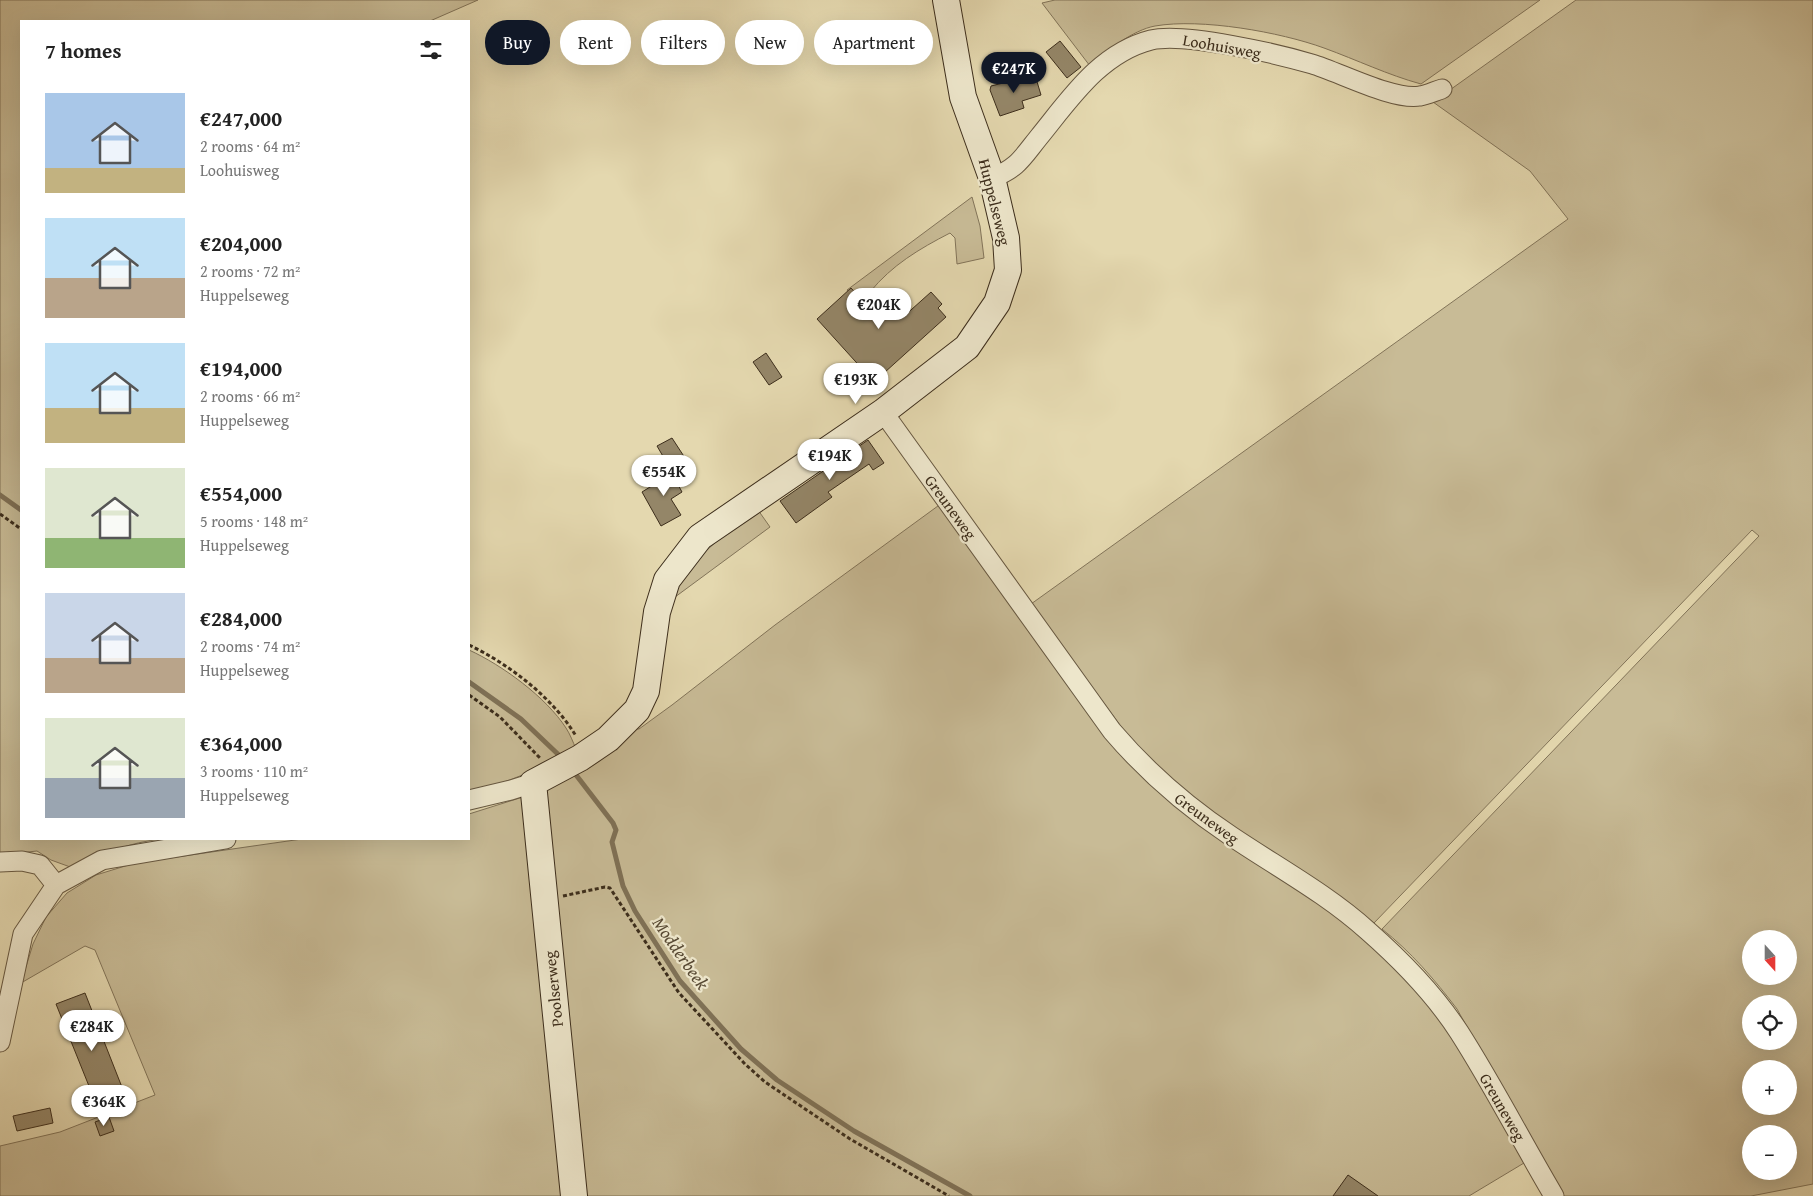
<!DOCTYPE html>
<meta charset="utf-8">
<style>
:root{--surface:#fff;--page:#f6f6f6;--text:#222;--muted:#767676;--accent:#111827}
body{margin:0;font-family:"Gentium Book Plus",serif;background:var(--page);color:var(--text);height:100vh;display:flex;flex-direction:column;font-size:19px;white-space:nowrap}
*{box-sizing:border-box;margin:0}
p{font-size:16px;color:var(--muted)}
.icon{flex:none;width:28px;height:28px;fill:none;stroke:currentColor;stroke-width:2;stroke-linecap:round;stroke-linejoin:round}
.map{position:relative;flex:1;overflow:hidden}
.side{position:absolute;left:20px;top:20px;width:450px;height:820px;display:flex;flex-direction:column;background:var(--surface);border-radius:0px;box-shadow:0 5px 20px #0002}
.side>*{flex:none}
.banner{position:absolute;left:485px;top:20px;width:475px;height:45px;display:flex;gap:10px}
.needle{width:32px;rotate:159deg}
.tools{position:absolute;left:1742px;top:930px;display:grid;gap:10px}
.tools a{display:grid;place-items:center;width:55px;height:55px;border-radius:50%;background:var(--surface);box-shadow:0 5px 20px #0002;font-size:25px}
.price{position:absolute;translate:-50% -42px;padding:0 11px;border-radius:18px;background:#fff;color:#222;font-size:16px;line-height:32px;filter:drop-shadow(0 1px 2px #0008)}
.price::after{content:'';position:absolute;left:50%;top:30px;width:15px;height:11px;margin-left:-8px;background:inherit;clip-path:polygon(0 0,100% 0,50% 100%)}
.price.current{background:var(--accent);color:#fff}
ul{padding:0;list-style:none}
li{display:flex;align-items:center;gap:15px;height:125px;padding:0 25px}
li span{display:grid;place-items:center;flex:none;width:140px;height:100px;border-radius:0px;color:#555}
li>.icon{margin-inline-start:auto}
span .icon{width:60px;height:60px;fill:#fffc;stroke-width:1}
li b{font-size:21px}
h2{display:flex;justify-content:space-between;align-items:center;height:60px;padding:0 25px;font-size:21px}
.chip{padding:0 18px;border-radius:22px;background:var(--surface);box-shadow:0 5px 20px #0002;font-size:18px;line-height:45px}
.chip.current{background:var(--accent);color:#fff}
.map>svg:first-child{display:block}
.green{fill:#c8bb96;stroke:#827459;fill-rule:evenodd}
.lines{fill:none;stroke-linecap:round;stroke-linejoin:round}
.stream{stroke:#7f7156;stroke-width:5}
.building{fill:#948668;stroke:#3d2e1c}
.street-casing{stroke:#675841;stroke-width:21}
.secondary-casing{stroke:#3d2e1c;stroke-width:28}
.path{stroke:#3d2e1c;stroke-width:3;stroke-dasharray:4 2.5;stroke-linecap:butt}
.street{stroke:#ede6cb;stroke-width:19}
.secondary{stroke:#ede6cb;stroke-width:26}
.labels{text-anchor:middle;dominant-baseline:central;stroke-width:4.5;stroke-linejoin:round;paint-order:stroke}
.street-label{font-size:16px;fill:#3d2e1c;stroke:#ede6cb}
.water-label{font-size:18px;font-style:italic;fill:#584a34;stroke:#ede6cb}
</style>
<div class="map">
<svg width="1813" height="1196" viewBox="0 0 1813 1196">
<rect width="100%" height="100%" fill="#e4d8af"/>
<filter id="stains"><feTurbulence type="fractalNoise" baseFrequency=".004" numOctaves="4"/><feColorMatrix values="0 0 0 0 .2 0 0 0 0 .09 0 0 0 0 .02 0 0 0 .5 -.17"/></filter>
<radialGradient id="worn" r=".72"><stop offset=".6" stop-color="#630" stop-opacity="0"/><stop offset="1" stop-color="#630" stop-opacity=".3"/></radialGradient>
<!-- green -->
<path class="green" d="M0,0H478L430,21H21V839H162C130,842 102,854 73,868L51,860L37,851L0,855Z
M1055,0H1540L1421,84C1388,75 1357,60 1324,48C1280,32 1201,18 1155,26C1133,30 1106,51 1090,66L1042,3Z
M1576,0H1813V1184L1751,1196H1561L1457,1009C1435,980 1411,952 1382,929L1759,536L1752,530L1374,923L1231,825L1182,789L1148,759L1128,736L1031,604L1568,219L1530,171L1433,102ZM1751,939H1789V976H1751ZM1751,1004H1789V1041H1751ZM1751,1069H1789V1106H1751ZM1751,1134H1789V1171H1751Z
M972,197L980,226L984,258L957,264L955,238L950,233C919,249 892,265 870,292L880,308L869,316L847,290Z
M942,503L1114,739L1409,966L1529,1160L1469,1196H584L545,786L627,728L639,729L672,705L775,625Z
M758,510L770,527L671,600C692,556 720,538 758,510Z
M469,650C502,665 546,697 566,728C570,734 573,742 576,749C540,769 509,782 469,793Z
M526,796L572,1196H0V1146L60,1132L155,1095L95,950L85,946L21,983L33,944L46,917L67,893L96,875L135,863L302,839H469V814Z"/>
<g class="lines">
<!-- stream -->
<path class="stream" d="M0,495L21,510
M469,682L521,719L563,759
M573,771L613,823L616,830L612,842L623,886L635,911L680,981L741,1049L777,1080L854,1131L970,1196"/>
</g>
<!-- building -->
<path class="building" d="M1060,41L1081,67L1067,78L1046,52Z
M1035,75L1041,95L1022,101L1024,108L1000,116L990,90L991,86Z
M851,288L876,315L889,304L902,318L931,292L942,304L938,308L946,317L874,382L817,319Z
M766,353L782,377L769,385L753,362Z
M672,438L687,461L671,470L657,446Z
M868,440L884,463L873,470L869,464L828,492L832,497L796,523L780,501Z
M669,468L682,492L671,499L681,515L661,526L642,492L658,482L655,476Z
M85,993L127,1100L99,1111L56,1004Z
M50,1108L53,1123L17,1131L13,1116Z
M109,1117L114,1131L100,1136L95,1122Z
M1348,1175L1378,1196H1333Z"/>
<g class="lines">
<!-- street casing -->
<g class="street-casing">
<path id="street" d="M992,178C1018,168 1022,158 1039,137C1070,99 1100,53 1151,40C1184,32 1278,54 1312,64C1339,72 1394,101 1420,96C1427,95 1435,91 1442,89
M883,412L1112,731C1147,772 1186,806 1231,836C1277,867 1327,894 1368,931C1401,960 1435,995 1459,1032C1493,1085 1522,1142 1554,1196
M469,800L511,790L533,783
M0,862L22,861L40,865L56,885
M0,1042L23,934L56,885L102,860L226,839"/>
</g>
<!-- secondary casing -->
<g class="secondary-casing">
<path id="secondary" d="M574,1196L533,783L580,758L608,739L637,710L646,691L657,612L667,580L700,537L883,412L967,347L997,303L1008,270L1006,238L992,178L963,97L946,0"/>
</g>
<!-- path -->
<path class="path" d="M0,514L21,529
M469,645C509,664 553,698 576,736
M469,695L500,717L540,758
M563,896L605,887L610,888L679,993L745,1064L765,1082L850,1139L949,1196"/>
<!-- street -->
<use href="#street" class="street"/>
<!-- secondary -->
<use href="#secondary" class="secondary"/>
</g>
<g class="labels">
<!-- street labels -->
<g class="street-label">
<text transform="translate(1222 46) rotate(10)">Loohuisweg</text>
<text transform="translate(995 202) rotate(76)">Huppelseweg</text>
<text transform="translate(951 507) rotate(54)">Greuneweg</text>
<text transform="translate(1207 818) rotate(36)">Greuneweg</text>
<text transform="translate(553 989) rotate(-96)">Poolserweg</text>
<text transform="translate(1503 1107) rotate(60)">Greuneweg</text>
</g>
<!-- water labels -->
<g class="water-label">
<text transform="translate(681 953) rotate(55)">Modderbeek</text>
</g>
</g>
<rect width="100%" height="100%" filter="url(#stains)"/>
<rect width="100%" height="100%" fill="url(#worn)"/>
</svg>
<div class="tools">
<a><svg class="needle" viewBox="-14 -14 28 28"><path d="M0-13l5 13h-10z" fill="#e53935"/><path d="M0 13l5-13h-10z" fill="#767676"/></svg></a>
<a><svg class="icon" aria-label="locate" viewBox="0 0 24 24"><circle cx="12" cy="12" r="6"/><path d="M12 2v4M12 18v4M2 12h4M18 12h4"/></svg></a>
<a>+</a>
<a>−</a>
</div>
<b class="price current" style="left:1014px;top:94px">€247K</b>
<b class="price" style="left:879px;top:330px">€204K</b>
<b class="price" style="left:856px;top:405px">€193K</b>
<b class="price" style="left:830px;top:481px">€194K</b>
<b class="price" style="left:664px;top:497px">€554K</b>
<b class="price" style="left:92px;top:1052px">€284K</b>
<b class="price" style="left:104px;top:1127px">€364K</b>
<div class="banner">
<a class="chip current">Buy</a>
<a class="chip">Rent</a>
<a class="chip">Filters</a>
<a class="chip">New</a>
<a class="chip">Apartment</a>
</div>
<section class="side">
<h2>7 homes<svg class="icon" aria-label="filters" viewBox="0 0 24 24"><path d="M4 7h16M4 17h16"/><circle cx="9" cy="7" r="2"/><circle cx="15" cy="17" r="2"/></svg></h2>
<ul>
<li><span style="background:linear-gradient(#a9c7e8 75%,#c2b280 0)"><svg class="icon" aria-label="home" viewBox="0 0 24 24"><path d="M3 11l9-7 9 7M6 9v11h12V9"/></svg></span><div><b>€247,000</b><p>2 rooms · 64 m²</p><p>Loohuisweg</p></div></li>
<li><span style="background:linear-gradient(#bfe0f5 60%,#b9a48a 0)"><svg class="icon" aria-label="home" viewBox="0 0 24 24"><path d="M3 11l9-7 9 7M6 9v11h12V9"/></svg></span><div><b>€204,000</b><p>2 rooms · 72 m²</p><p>Huppelseweg</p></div></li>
<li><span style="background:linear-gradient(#bfe0f5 65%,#c2b280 0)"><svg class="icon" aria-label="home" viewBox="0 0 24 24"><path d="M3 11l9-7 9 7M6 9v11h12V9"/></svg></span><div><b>€194,000</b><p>2 rooms · 66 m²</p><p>Huppelseweg</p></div></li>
<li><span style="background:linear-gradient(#dfe7d0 70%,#8fb573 0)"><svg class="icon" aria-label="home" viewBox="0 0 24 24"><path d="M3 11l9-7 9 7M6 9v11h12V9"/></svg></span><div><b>€554,000</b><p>5 rooms · 148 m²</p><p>Huppelseweg</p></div></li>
<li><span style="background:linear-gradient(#c9d6e8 65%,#b9a48a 0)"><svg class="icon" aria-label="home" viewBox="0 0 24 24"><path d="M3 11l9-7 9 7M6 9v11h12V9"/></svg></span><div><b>€284,000</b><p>2 rooms · 74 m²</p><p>Huppelseweg</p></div></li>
<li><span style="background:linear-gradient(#dfe7d0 60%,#9aa5b1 0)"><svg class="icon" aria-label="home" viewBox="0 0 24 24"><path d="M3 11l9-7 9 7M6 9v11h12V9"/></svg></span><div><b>€364,000</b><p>3 rooms · 110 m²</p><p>Huppelseweg</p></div></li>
</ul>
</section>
</div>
